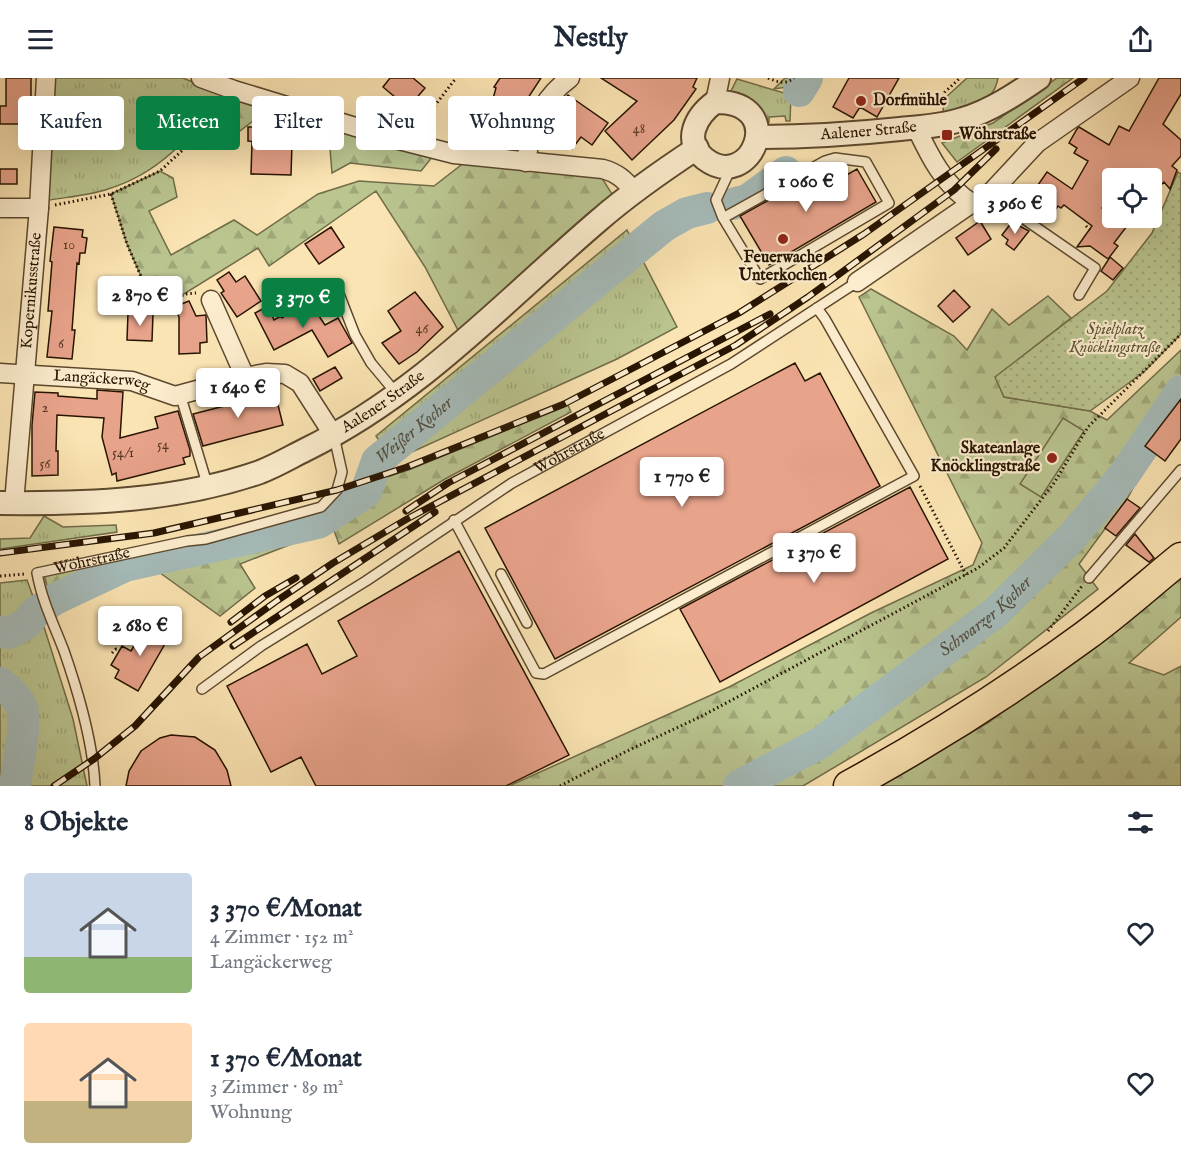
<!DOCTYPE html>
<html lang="de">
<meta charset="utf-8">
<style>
:root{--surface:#fff;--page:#f6f6f7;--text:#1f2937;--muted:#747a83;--accent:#0b8043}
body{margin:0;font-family:"IM FELL English",serif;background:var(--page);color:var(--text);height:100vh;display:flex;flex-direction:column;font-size:22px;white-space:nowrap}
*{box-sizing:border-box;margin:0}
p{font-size:20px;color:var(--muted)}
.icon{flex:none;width:33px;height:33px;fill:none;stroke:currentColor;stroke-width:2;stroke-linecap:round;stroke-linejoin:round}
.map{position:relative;height:708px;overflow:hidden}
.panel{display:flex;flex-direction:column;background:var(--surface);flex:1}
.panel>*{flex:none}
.guide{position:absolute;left:18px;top:18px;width:600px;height:54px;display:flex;gap:12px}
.fabs{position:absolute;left:1102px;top:90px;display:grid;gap:12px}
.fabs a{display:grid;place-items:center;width:60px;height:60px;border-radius:6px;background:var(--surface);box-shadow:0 6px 24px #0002;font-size:30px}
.price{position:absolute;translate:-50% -51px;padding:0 14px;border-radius:6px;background:#fff;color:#222;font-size:20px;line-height:39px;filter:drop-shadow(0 2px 3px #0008)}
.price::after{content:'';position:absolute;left:50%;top:36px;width:18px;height:14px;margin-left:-9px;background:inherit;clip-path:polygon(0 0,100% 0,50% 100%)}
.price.current{background:var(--accent);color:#fff}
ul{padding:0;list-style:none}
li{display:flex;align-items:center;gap:18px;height:150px;padding:0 24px}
li span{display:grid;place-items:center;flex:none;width:168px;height:120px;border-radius:6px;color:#555}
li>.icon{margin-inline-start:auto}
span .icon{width:72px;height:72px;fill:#fffc;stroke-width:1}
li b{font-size:26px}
h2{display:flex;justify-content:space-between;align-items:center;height:72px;padding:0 24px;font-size:26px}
.pill{padding:0 21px;border-radius:6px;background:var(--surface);box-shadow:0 6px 24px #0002;font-size:21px;line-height:54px}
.pill.current{background:var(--accent);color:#fff}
header{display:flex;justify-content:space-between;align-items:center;height:78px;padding:0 24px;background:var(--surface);font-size:27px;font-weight:700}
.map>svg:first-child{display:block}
.grass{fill:url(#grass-tufts);stroke:#706c48;stroke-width:1.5}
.forest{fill:url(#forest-firs);stroke:#706c48;stroke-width:1.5}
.park{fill:url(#park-dots);stroke:#706c48;stroke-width:1.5}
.pitch{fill:#bac590;stroke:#706c48;stroke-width:1.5}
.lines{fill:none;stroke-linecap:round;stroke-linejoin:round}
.river{stroke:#a5bbb9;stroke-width:32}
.building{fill:#e8a38b;stroke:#271401;stroke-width:1.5}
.service-casing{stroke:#5c482e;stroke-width:12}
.minor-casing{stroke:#5c482e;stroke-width:21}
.tertiary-casing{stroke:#5c482e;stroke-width:26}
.trunk-casing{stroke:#271401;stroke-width:33}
.path{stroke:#271401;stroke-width:3;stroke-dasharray:1.5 3;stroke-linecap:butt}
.service{stroke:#fcedce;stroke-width:9}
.minor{stroke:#fcedce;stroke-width:18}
.tertiary{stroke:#fcedce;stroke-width:22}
.trunk{stroke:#fbe4b3;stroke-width:30}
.rail-casing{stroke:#271401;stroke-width:7}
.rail{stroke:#fcedce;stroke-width:4.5;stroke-dasharray:14;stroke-linecap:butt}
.poi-dot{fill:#8f2418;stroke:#fcedce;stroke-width:2}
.labels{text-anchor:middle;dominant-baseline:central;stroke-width:4.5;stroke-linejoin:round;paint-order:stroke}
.number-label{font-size:14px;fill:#573824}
.poi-label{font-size:16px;font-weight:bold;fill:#271401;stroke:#fcedce;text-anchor:start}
.street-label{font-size:16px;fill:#271401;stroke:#fcedce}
.park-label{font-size:16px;font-style:italic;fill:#5a5233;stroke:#fcedce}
.water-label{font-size:18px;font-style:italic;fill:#534e41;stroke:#fcedce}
</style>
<header><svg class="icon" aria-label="menu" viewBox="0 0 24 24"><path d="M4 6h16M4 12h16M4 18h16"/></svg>Nestly<svg class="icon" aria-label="share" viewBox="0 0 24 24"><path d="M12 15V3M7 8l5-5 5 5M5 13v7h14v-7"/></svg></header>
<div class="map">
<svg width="1181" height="708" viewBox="0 0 1181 708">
<defs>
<pattern id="grass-tufts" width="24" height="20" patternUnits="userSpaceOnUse" patternTransform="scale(1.5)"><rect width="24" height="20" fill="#bac590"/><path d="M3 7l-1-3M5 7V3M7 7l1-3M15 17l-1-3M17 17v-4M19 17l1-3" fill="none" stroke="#a0a87a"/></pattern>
<pattern id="forest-firs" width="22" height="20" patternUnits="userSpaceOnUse" patternTransform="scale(1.5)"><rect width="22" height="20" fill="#bac590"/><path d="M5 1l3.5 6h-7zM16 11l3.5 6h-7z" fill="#a0a87a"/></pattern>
<pattern id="park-dots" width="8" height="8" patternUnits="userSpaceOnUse" patternTransform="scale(1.5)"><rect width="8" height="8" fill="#bac590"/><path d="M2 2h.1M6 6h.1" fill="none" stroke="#a0a87a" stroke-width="1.8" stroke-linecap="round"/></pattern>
</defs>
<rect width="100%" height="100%" fill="#fbe4b3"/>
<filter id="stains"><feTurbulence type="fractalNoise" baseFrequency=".00333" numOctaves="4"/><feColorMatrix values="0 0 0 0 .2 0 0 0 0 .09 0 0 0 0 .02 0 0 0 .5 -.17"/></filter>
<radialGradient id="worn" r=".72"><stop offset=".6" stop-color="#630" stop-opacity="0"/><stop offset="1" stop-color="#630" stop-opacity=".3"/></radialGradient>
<!-- grass -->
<path class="grass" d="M52,0H183L224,17C190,58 161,95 108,111C88,118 65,119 44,123Z
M967,0H998C994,27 966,31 943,34L944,21Z
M737,1L791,17L790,43H786L785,38L769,39V44H762L729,17Z
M627,152L677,249L617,281L392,383L376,358Z
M44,438L63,449L116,447L117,454L0,471V461L30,460Z
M27,502L45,552L73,641L87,708H0V505Z"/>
<!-- forest -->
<path class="forest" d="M785,0H811L800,14L787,9L774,11Z
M1057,0H1073L957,84L942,65L993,45Z
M235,21L433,78L421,93L350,85L332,95L330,71L253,43L228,62L211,47Z
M465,84L600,97L612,116L460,256L425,189L376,113L269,188L258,170L171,224L153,226L127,166L111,116L160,93L173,100L177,119L149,133L171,177L234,142L257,157L318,116L359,103L434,108Z
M871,211L954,258L967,272L992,231L1009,247L1048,218L1071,240L996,299L1004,319L1090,333L1107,342L1181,272V316L1141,362L1146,386L1127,421L1079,486L1098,511L986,599L803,708H509L729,609L871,535L973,487L982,465L859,219Z
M568,327L571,334L445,401L339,466L333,450L240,486L255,510L220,538L149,487L49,516L44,496L187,465L192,469L257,456L286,444L317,435L342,414L411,391Z
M1181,494V539L1129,585L1164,597L1181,588V708H880L989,644L1092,567Z"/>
<!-- park -->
<path class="park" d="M1178,94L1181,96V256L1144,294L1090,333L1004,319L995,299L1107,213L1152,155Z"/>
<!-- pitch -->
<path class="pitch" d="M1063,340L1084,353L1041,419L1020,406Z"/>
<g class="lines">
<!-- river -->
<g class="river">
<path d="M799,13L807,0"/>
<path d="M732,126L748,122L786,94"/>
<path id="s1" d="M0,554L9,555L27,545L35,535L55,521L125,488L318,445L366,414L377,383L664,148L687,135L707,130"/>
<path d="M0,605C8,611 19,621 22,631C27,649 17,688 15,708"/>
<path id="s2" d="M739,708L820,665L996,534L1072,459L1124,397L1181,313"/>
</g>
</g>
<!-- building -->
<path class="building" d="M6,0H31V28H19V46H0V28H6Z
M390,0H413L425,10L408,30L383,9Z
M500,0H541L522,29L513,61L484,53L496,10L494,9Z
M601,0H697L693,9L696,11L674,42L632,82L605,53L637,23Z
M849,0H899L877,39L860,29L853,40L833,29Z
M1159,0H1181V16L1163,46L1181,62V78L1172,88L1177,92L1170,111L1164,104L1152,116V100H1113V110L1102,130L1113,140L1127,148L1114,165L1118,168L1108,181L1090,168L1077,169L1092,148L1064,127L1061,130L1058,128L1048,142L1041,137L1038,142L1027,135L1038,117L1033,114L1047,94L1072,111L1088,83L1074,75L1077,70L1069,65L1077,51L1079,49L1109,67L1119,48L1129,53Z
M568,17L608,45L592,67L581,59L572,71L558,61L551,71L541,65L542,62L547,53L545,51L548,44Z
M248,49H262L261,64L248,63Z
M252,64L292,65L291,97L251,96Z
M0,91H17V106H0Z
M857,91L876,124L769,187L740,138L821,93L829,107Z
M980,143L991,161L968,177L956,160Z
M1012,144L1029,153L1014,172L1006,166L1008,162L1002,157Z
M54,149L83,152L82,159L87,160L85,175H80L79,186L77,185L72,252H75L72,281L47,279L52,233H48L52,184L50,183Z
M331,149L344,169L319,186L305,166Z
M1110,179L1123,190L1113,202L1101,193Z
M229,194L236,204L245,198L261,223L237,239L221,215L224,213L217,202Z
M954,212L970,229L953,244L938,228Z
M415,214L443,249L417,274L399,286L382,265L401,253L388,233Z
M189,223L196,238L206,237L207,264L200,265V275L179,276V239L174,229Z
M303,226L312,238L317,235L325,247L338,240L352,265L328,279L312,252L274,272L255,235L268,228L274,242L281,238L282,240Z
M128,235L153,236L152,263L127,262Z
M795,285L805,303L820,295L880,408L555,581L485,450Z
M335,289L342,300L320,313L313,301Z
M97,312L123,314L120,360L158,350L155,339L178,333L190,372V378L183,380L185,386L117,403L116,395L112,397L102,359L104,340L57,337L56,373H58V397L32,398V347L35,314L58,315V318L97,321Z
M275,315L283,347L203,368L193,336Z
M1181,321V361L1165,383L1145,368Z
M910,409L948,481L720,604L680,531Z
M1127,421L1140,430L1116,458L1105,450Z
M1135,456L1154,480L1149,484L1126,467Z
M459,473L569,677L506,708H316L301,679L271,694L227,608L307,566L322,596L357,578L338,543Z
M148,544L170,557L138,613L115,600L119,592L111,587L122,568L131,573Z
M171,657L195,659L215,672L227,692L231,708H126L129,693L141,673L160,660Z"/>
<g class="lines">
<!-- service casing -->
<g class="service-casing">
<g id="service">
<path d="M988,116L1095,190L1079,217"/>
<path d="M723,140L825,83L835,80L866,84L889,125L760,201L723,140L716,122L731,90"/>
<path d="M339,216L355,257L371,285L396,315"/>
<path d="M180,316L208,409"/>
<path d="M454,442L536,595L544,596L914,398L825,241L817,230"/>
<path d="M501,496L527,545"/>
<path d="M1089,500L1181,392"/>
<path id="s3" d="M202,611L261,568L366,503L512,405L731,286L857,204"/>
<path id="s4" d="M95,708C93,663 79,616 64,573C54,547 42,523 37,495L187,463L206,461L321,429L337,412L342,394L334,358"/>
</g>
</g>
<!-- minor casing -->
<g class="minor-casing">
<g id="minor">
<path d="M201,0L234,12L395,61L454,76L603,91C617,95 624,101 634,113"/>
<path d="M715,24L720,0"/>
<path d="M916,49C929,77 945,109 972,125"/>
<path d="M526,84C531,49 540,22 570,0"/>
<path d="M0,130H39"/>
<path d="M857,204L972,125L984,122L1037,65L1130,0"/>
<path d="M211,222L245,299"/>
<path id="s5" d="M0,295L132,303L175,318L245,299L266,295L285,296L300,305L334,358"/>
<path id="s6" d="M14,425L39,130L46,0"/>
</g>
</g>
<!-- tertiary casing -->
<g class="tertiary-casing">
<g id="tertiary">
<path d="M715,24C790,23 751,116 705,81C682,63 696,38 715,24Z"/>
<path id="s7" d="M758,59C805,59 852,56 900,51C920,49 943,48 963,41C990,33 1016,16 1039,0"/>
<path id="s8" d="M0,425C88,426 177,423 260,394C276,388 291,379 305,372C421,315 502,225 598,143C629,116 662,93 697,70"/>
</g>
</g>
<!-- trunk casing -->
<g class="trunk-casing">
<path id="trunk" d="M849,708C931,663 1010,613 1085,558C1118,534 1149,506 1181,480"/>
</g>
<!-- path -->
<path class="path" d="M768,0C778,4 785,7 794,0
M939,27L945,14L960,0
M420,51L427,38L456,0
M111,116L127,166L153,226L171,224L185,216L196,215
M55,127L111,116L160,93L200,56L223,27
M1086,148L1090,152
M920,408L966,497
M0,498L25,496
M1048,553L1082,508
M112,575L116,571L119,573
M560,708L625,674L702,638L978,490L1004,470L1054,405L1088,349L1181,256"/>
<!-- service -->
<use href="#service" class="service"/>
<!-- minor -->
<use href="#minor" class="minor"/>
<!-- tertiary -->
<use href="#tertiary" class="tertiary"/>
<!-- trunk -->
<use href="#trunk" class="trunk"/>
<!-- rail casing -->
<g class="rail-casing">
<path id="rail" d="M406,433L448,405L770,236
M0,475L154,455L337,412L407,389L564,326L739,235L864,156L1084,0
M231,544L265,518L296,500
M233,568L435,434
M54,708L94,681L135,648L199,579L278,522L333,485L407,441L736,267L808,219L954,112L996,71"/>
</g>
<!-- rail -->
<use href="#rail" class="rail"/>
</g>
<!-- markers -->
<g class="poi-dot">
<circle cx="861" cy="23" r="6"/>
<rect x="941" y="51" width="12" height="12" rx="3"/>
<circle cx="783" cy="161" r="6"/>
<circle cx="1052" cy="380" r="6"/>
</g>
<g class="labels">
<!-- number labels -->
<g class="number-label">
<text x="639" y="51">48</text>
<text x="69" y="167">10</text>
<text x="422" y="251">46</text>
<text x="61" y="266">6</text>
<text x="45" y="330">2</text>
<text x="163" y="367">54</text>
<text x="123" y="375">54/1</text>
<text x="45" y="386">56</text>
</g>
<!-- poi labels -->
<g class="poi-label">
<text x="873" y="23">Dorfmühle</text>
<text x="959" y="57">Wöhrstraße</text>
<text x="783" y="180" text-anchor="middle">Feuerwache<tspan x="783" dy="18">Unterkochen</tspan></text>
<text x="1040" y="371" text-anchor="end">Skateanlage<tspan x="1040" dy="18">Knöcklingstraße</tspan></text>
</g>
<!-- street labels -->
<g class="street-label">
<text stroke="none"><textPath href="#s7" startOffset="111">Aalener Straße</textPath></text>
<text stroke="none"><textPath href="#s6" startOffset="213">Kopernikusstraße</textPath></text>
<text stroke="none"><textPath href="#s5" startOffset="102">Langäckerweg</textPath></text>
<text stroke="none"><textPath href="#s8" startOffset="405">Aalener Straße</textPath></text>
<text stroke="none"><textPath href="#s3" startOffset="438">Wöhrstraße</textPath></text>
<text stroke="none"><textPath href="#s4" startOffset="278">Wöhrstraße</textPath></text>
</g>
<!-- park labels -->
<g class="park-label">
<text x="1115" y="252">Spielplatz<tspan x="1115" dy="18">Knöcklingstraße</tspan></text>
</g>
<!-- water labels -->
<g class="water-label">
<text stroke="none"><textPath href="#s1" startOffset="480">Weißer Kocher</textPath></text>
<text stroke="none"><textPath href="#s2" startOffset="300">Schwarzer Kocher</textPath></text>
</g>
</g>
<rect width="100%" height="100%" filter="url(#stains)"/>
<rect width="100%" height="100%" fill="url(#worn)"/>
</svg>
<div class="fabs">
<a><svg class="icon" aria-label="locate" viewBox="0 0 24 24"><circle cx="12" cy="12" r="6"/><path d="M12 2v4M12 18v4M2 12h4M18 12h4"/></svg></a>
</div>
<b class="price" style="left:806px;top:135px">1 060 €</b>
<b class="price" style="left:1015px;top:157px">3 960 €</b>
<b class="price" style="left:140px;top:249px">2 870 €</b>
<b class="price current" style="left:303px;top:251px">3 370 €</b>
<b class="price" style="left:238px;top:341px">1 640 €</b>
<b class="price" style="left:682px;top:430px">1 770 €</b>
<b class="price" style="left:814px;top:506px">1 370 €</b>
<b class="price" style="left:140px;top:579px">2 680 €</b>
<div class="guide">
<a class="pill">Kaufen</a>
<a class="pill current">Mieten</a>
<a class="pill">Filter</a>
<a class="pill">Neu</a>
<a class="pill">Wohnung</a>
</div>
</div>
<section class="panel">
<h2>8 Objekte<svg class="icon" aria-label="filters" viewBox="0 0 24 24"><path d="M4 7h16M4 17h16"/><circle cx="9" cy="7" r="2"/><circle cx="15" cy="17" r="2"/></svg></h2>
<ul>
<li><span style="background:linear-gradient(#c9d6e8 70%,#8fb573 0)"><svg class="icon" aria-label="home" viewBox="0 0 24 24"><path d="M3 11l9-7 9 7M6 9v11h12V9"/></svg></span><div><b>3 370 €/Monat</b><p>4 Zimmer · 152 m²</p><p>Langäckerweg</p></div><svg class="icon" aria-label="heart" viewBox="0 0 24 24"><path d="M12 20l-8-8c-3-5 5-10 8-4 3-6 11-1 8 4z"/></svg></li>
<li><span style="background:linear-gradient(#ffd9b3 65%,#c2b280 0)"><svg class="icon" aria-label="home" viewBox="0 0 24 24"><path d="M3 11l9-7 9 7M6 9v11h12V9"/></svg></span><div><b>1 370 €/Monat</b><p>3 Zimmer · 89 m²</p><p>Wohnung</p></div><svg class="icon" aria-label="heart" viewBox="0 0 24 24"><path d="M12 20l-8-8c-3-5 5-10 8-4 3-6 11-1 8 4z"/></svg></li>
</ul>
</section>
